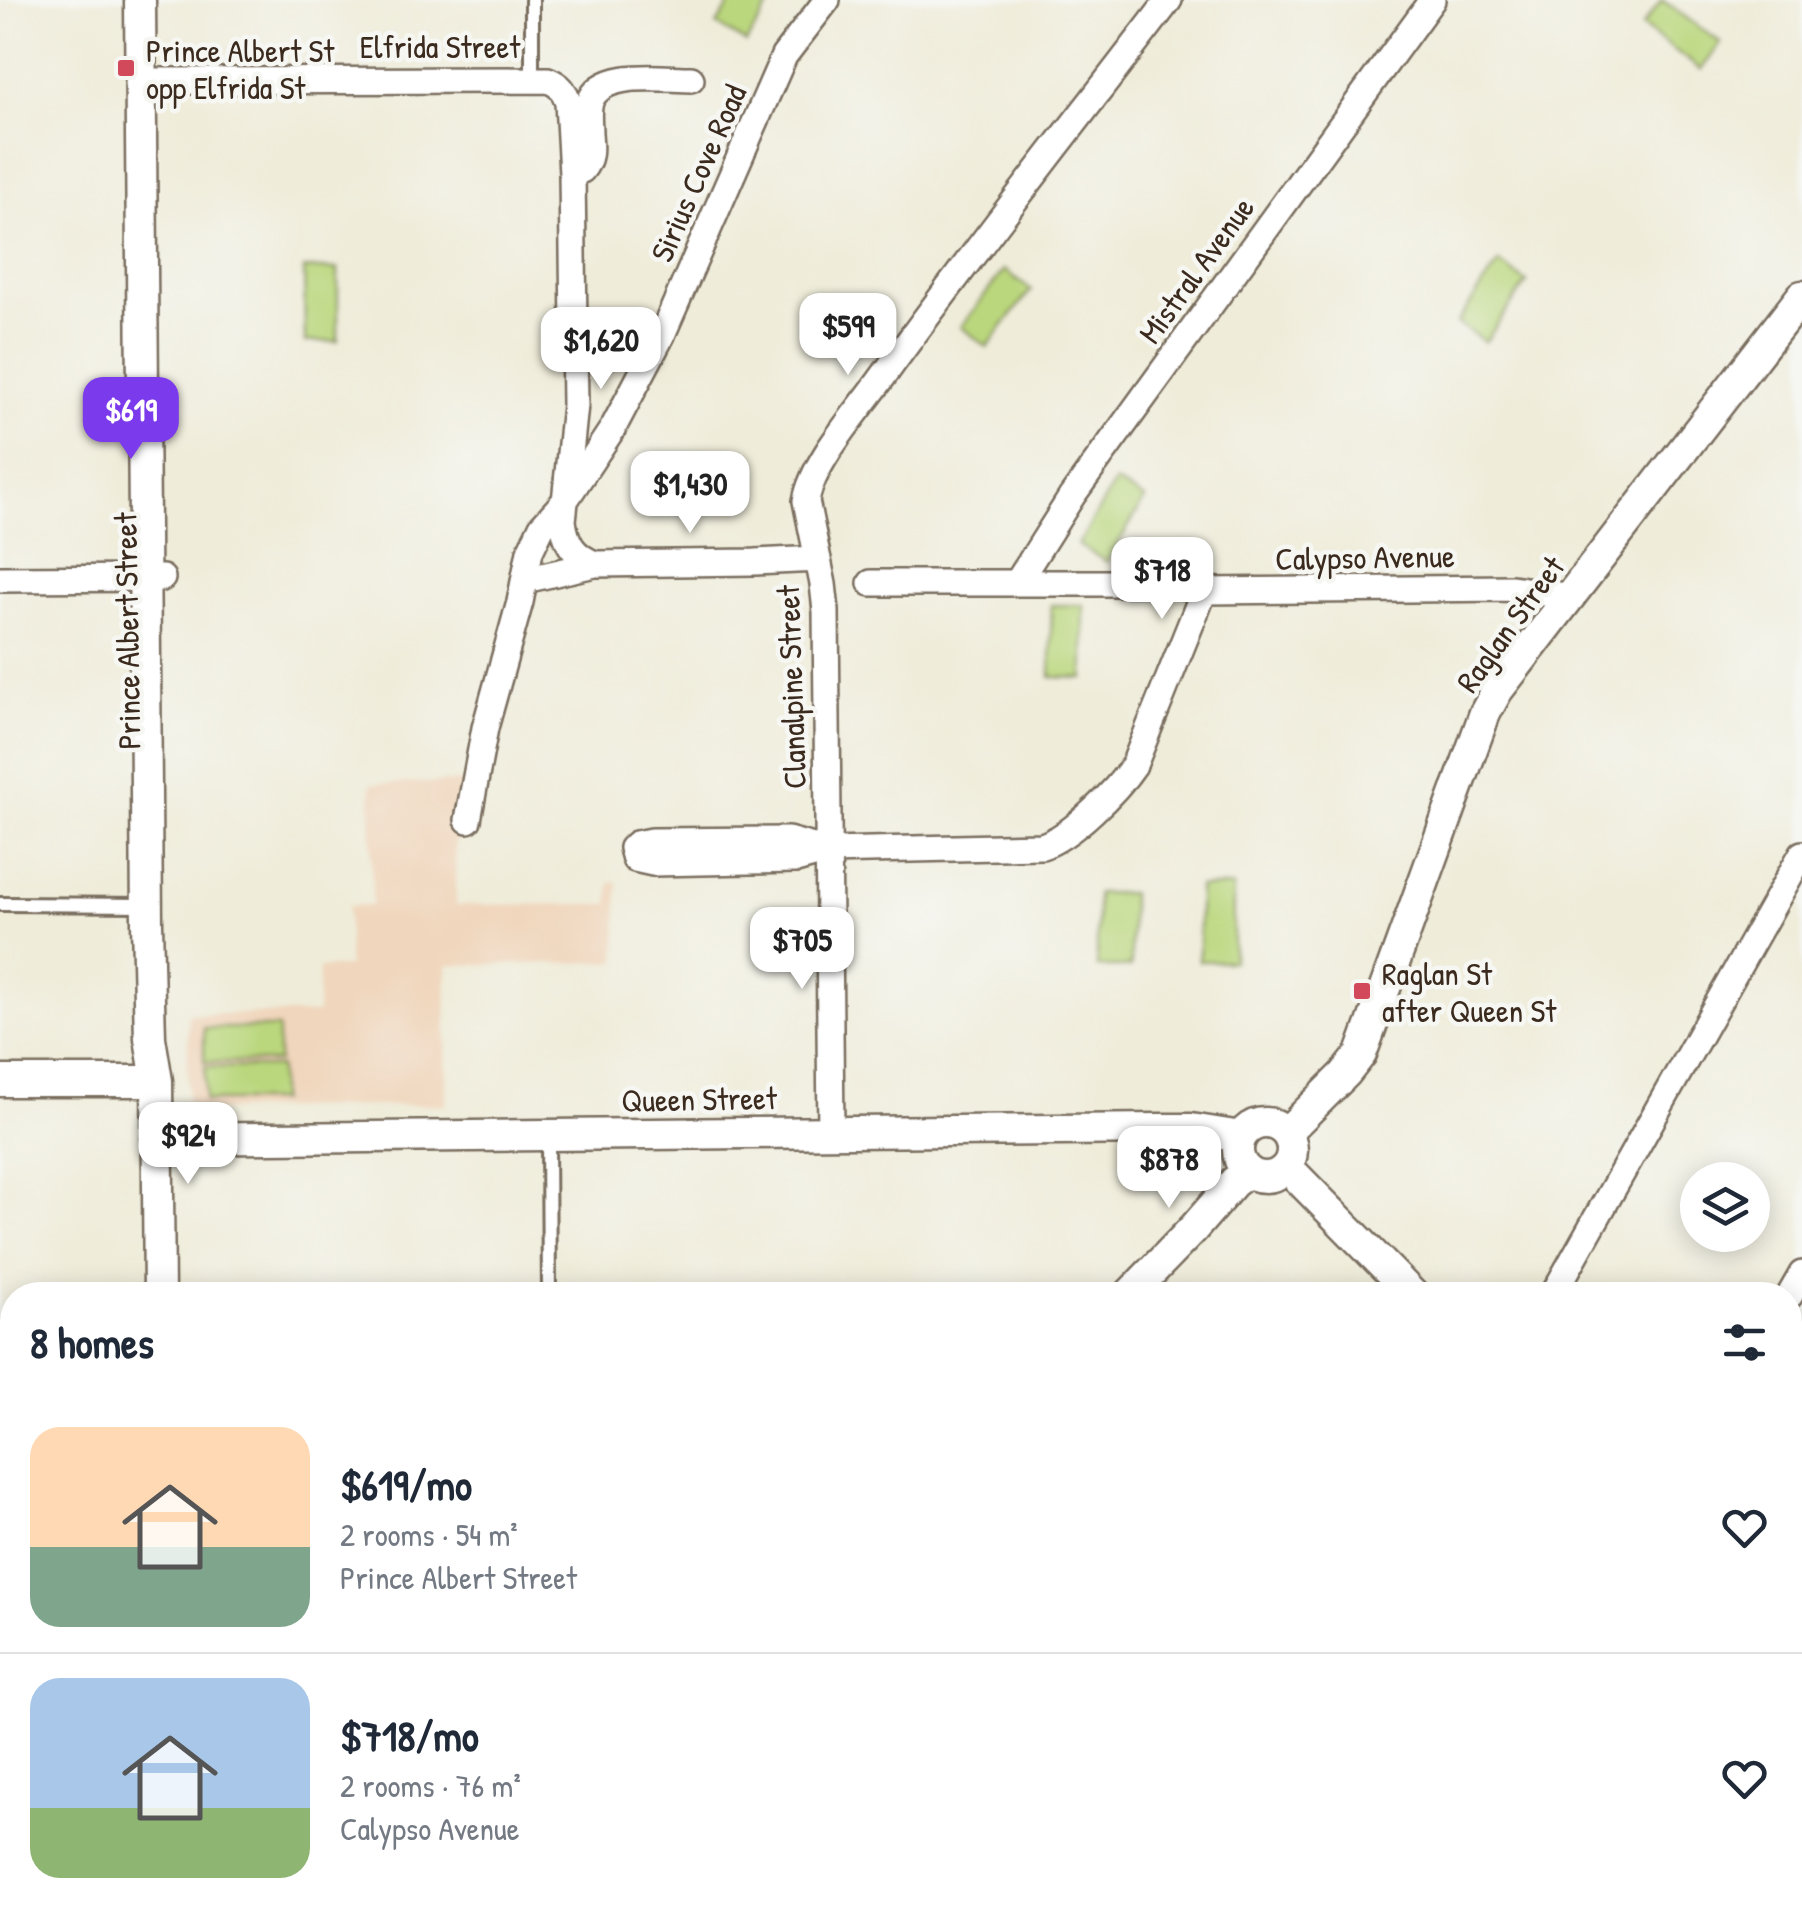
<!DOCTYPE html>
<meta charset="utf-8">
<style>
:root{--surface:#fff;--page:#f6f6f7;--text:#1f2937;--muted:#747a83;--line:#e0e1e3;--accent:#7c3aed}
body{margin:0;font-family:"Patrick Hand",sans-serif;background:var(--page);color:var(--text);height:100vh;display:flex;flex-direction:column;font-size:38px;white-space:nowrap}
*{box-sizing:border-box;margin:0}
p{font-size:32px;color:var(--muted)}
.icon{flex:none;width:55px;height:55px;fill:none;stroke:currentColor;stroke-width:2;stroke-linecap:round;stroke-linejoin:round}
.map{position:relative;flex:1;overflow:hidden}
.drawer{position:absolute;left:0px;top:1282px;width:1802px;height:642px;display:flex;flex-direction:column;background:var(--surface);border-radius:40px 40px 0 0;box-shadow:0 5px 25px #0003}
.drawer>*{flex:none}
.tools{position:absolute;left:1680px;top:1162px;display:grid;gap:20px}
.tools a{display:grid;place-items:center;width:90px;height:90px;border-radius:50%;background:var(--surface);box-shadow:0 5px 25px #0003;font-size:50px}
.price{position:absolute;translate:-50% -85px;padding:0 22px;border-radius:20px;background:#fff;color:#222;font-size:32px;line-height:65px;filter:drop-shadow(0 2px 5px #0008)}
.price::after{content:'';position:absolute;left:50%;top:60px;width:30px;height:22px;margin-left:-15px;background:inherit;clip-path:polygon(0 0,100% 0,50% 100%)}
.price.current{background:var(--accent);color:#fff}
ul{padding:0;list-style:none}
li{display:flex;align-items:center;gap:30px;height:250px;padding:0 30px}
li+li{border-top:2px solid var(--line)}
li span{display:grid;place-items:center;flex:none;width:280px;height:200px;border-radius:30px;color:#555}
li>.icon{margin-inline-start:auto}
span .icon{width:120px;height:120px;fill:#fffc;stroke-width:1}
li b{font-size:42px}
h2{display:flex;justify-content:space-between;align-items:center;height:120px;padding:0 30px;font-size:42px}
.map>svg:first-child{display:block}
.built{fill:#f0d6bc}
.green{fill:#bad77d;stroke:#7a804e;stroke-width:2.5}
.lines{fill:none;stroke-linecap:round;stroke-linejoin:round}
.service-casing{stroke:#7a6e5f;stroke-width:18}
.minor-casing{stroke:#7a6e5f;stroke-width:30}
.tertiary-casing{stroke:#7a6e5f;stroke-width:35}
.secondary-casing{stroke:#7a6e5f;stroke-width:40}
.service{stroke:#fff;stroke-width:12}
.minor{stroke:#fff;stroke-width:25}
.tertiary{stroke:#fff;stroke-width:30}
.secondary{stroke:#f7e9c3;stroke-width:35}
.poi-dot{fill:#d1495b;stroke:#f6f6f2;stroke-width:4}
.labels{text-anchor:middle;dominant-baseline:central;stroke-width:9;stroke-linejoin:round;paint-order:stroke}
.street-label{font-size:32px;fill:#3b2a1e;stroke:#f6f6f2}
.poi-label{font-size:32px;fill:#3b2a1e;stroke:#f6f6f2;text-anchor:start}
</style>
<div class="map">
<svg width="1802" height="1924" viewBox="0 0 1802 1924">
<rect width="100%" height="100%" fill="#f6f6f2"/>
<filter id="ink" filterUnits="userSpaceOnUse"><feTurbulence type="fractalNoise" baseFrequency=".01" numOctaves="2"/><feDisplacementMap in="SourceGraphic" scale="20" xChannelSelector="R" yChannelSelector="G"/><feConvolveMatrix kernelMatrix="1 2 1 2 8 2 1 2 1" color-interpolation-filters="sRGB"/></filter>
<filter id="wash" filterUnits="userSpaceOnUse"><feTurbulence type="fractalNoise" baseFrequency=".0048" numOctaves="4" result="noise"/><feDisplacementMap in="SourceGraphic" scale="40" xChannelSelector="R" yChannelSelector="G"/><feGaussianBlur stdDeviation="2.25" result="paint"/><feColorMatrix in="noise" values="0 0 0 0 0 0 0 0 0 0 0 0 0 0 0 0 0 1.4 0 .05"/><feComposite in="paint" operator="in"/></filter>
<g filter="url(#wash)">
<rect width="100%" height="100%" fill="#efecd9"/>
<!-- built -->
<path class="built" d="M467,782L455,843L456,905L609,904L610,882H618L617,962L447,965L446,1104L187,1111L188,1014H317L319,968L348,967V906L372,905L371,784Z
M0,1837L12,1854V1912L42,1913L47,1924H0Z"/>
<!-- green -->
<path class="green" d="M733,0H773L746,43L717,25Z
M1662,0L1721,43L1701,70L1642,26Z
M1499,263L1527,282L1485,342L1457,323Z
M304,269H338V341L305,342Z
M1004,270L1031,290L987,347L961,327Z
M1115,482L1145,499L1107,562L1078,545Z
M1051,605H1084V678L1051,677Z
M1199,887H1233V961H1199Z
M1097,893H1131V967H1097Z
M204,1028H278V1062H204Z
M205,1067H279V1101H205Z
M12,1337V1401L4,1402L0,1406V1338Z"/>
</g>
<g filter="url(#ink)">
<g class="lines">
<!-- service casing -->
<g class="service-casing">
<path id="service" d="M532,78V0
M0,904L147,905
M548,1138L549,1295
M563,1912L574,1924"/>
</g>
<!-- minor casing -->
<g class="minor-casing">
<path id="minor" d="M156,81L548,80C560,85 564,90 568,102L572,174L582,170C592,158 590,148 589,133C589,123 587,111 590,102C601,69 662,79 691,79
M572,174L575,405L563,521C566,543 573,555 595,564L755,562L818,559
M0,579L162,578
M525,580L595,564
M871,583H1172L1204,591
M1017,583L1072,496L1432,0
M468,820L485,728L520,602L530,551L542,526L564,502L613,428L662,335L784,56L827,0
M828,851L788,840L651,841L636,844L632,848L635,859L653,863L796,860L828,851L1042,846C1071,837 1117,790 1134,765L1204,591L1512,588L1572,597
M831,1133L826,611L823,584L806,501C813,461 858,412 882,378C974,250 1073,126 1169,0
M1553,1295L1802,854
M1790,1295L1802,1274
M1790,1723L1802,1744
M461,1924L462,1912
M483,1924V1912
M953,1924L965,1912"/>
</g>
<!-- tertiary casing -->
<g class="tertiary-casing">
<path id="tertiary" d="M140,0L147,923L150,1038L157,1081L159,1295
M0,1081H157
M1238 1150a27 27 0 1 1 54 0a27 27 0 1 1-54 0Z
M1286,1133L1346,1073L1361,1054L1485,713L1497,691L1802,296
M157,1139L1162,1129H1191L1241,1137
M1287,1167L1413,1295
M1129,1295L1194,1228L1234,1182L1248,1172
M1790,1696L1799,1689L1801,1676
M157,1924V1912
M516,1924L527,1912
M1391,1924L1409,1912"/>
</g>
<!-- secondary casing -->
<g class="secondary-casing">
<path id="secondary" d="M0,1783L12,1799
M75,1912L79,1924"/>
</g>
<!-- service -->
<use href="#service" class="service"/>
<!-- minor -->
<use href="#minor" class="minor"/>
<!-- tertiary -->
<use href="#tertiary" class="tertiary"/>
<!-- secondary -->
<use href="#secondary" class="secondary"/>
</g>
</g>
<!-- markers -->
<g class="poi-dot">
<rect x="116" y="58" width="20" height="20" rx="5"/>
<rect x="1352" y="981" width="20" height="20" rx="5"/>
</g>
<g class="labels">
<!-- street labels -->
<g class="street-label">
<text x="440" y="46">Elfrida Street</text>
<text transform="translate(698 173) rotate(-66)">Sirius Cove Road</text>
<text transform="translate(1196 270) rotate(-54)">Mistral Avenue</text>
<text transform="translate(1365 557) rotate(-1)">Calypso Avenue</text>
<text transform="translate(1510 624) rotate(-54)">Raglan Street</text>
<text transform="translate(127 631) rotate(-91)">Prince Albert Street</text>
<text transform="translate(791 687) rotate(-92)">Clanalpine Street</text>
<text transform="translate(699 1099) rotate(-1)">Queen Street</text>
</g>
<!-- poi labels -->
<g class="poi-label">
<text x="146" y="50">Prince Albert St<tspan x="146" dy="37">opp Elfrida St</tspan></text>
<text x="1382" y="973">Raglan St<tspan x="1382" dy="37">after Queen St</tspan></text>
</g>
</g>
</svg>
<div class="tools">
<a><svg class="icon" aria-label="layers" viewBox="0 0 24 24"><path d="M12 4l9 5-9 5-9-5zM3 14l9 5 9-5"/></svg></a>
</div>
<b class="price" style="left:848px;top:378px">$599</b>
<b class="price" style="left:601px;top:392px">$1,620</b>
<b class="price current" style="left:131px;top:462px">$619</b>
<b class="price" style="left:690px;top:536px">$1,430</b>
<b class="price" style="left:1162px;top:622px">$718</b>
<b class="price" style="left:802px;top:992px">$705</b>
<b class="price" style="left:188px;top:1187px">$924</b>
<b class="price" style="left:1169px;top:1211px">$878</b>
<section class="drawer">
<h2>8 homes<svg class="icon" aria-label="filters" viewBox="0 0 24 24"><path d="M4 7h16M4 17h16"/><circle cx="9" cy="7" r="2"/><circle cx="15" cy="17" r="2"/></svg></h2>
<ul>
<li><span style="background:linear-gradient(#ffd9b3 60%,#7fa58c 0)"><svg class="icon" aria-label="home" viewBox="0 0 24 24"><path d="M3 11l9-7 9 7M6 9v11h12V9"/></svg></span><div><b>$619/mo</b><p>2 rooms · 54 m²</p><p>Prince Albert Street</p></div><svg class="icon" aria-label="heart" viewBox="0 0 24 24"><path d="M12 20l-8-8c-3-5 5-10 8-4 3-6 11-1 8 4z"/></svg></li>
<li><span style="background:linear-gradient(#a9c7e8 65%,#8fb573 0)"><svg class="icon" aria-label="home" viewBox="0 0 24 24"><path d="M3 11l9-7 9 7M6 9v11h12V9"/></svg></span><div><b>$718/mo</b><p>2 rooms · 76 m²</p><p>Calypso Avenue</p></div><svg class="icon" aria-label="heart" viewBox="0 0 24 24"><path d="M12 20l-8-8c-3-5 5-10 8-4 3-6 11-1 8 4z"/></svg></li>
</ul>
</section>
</div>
